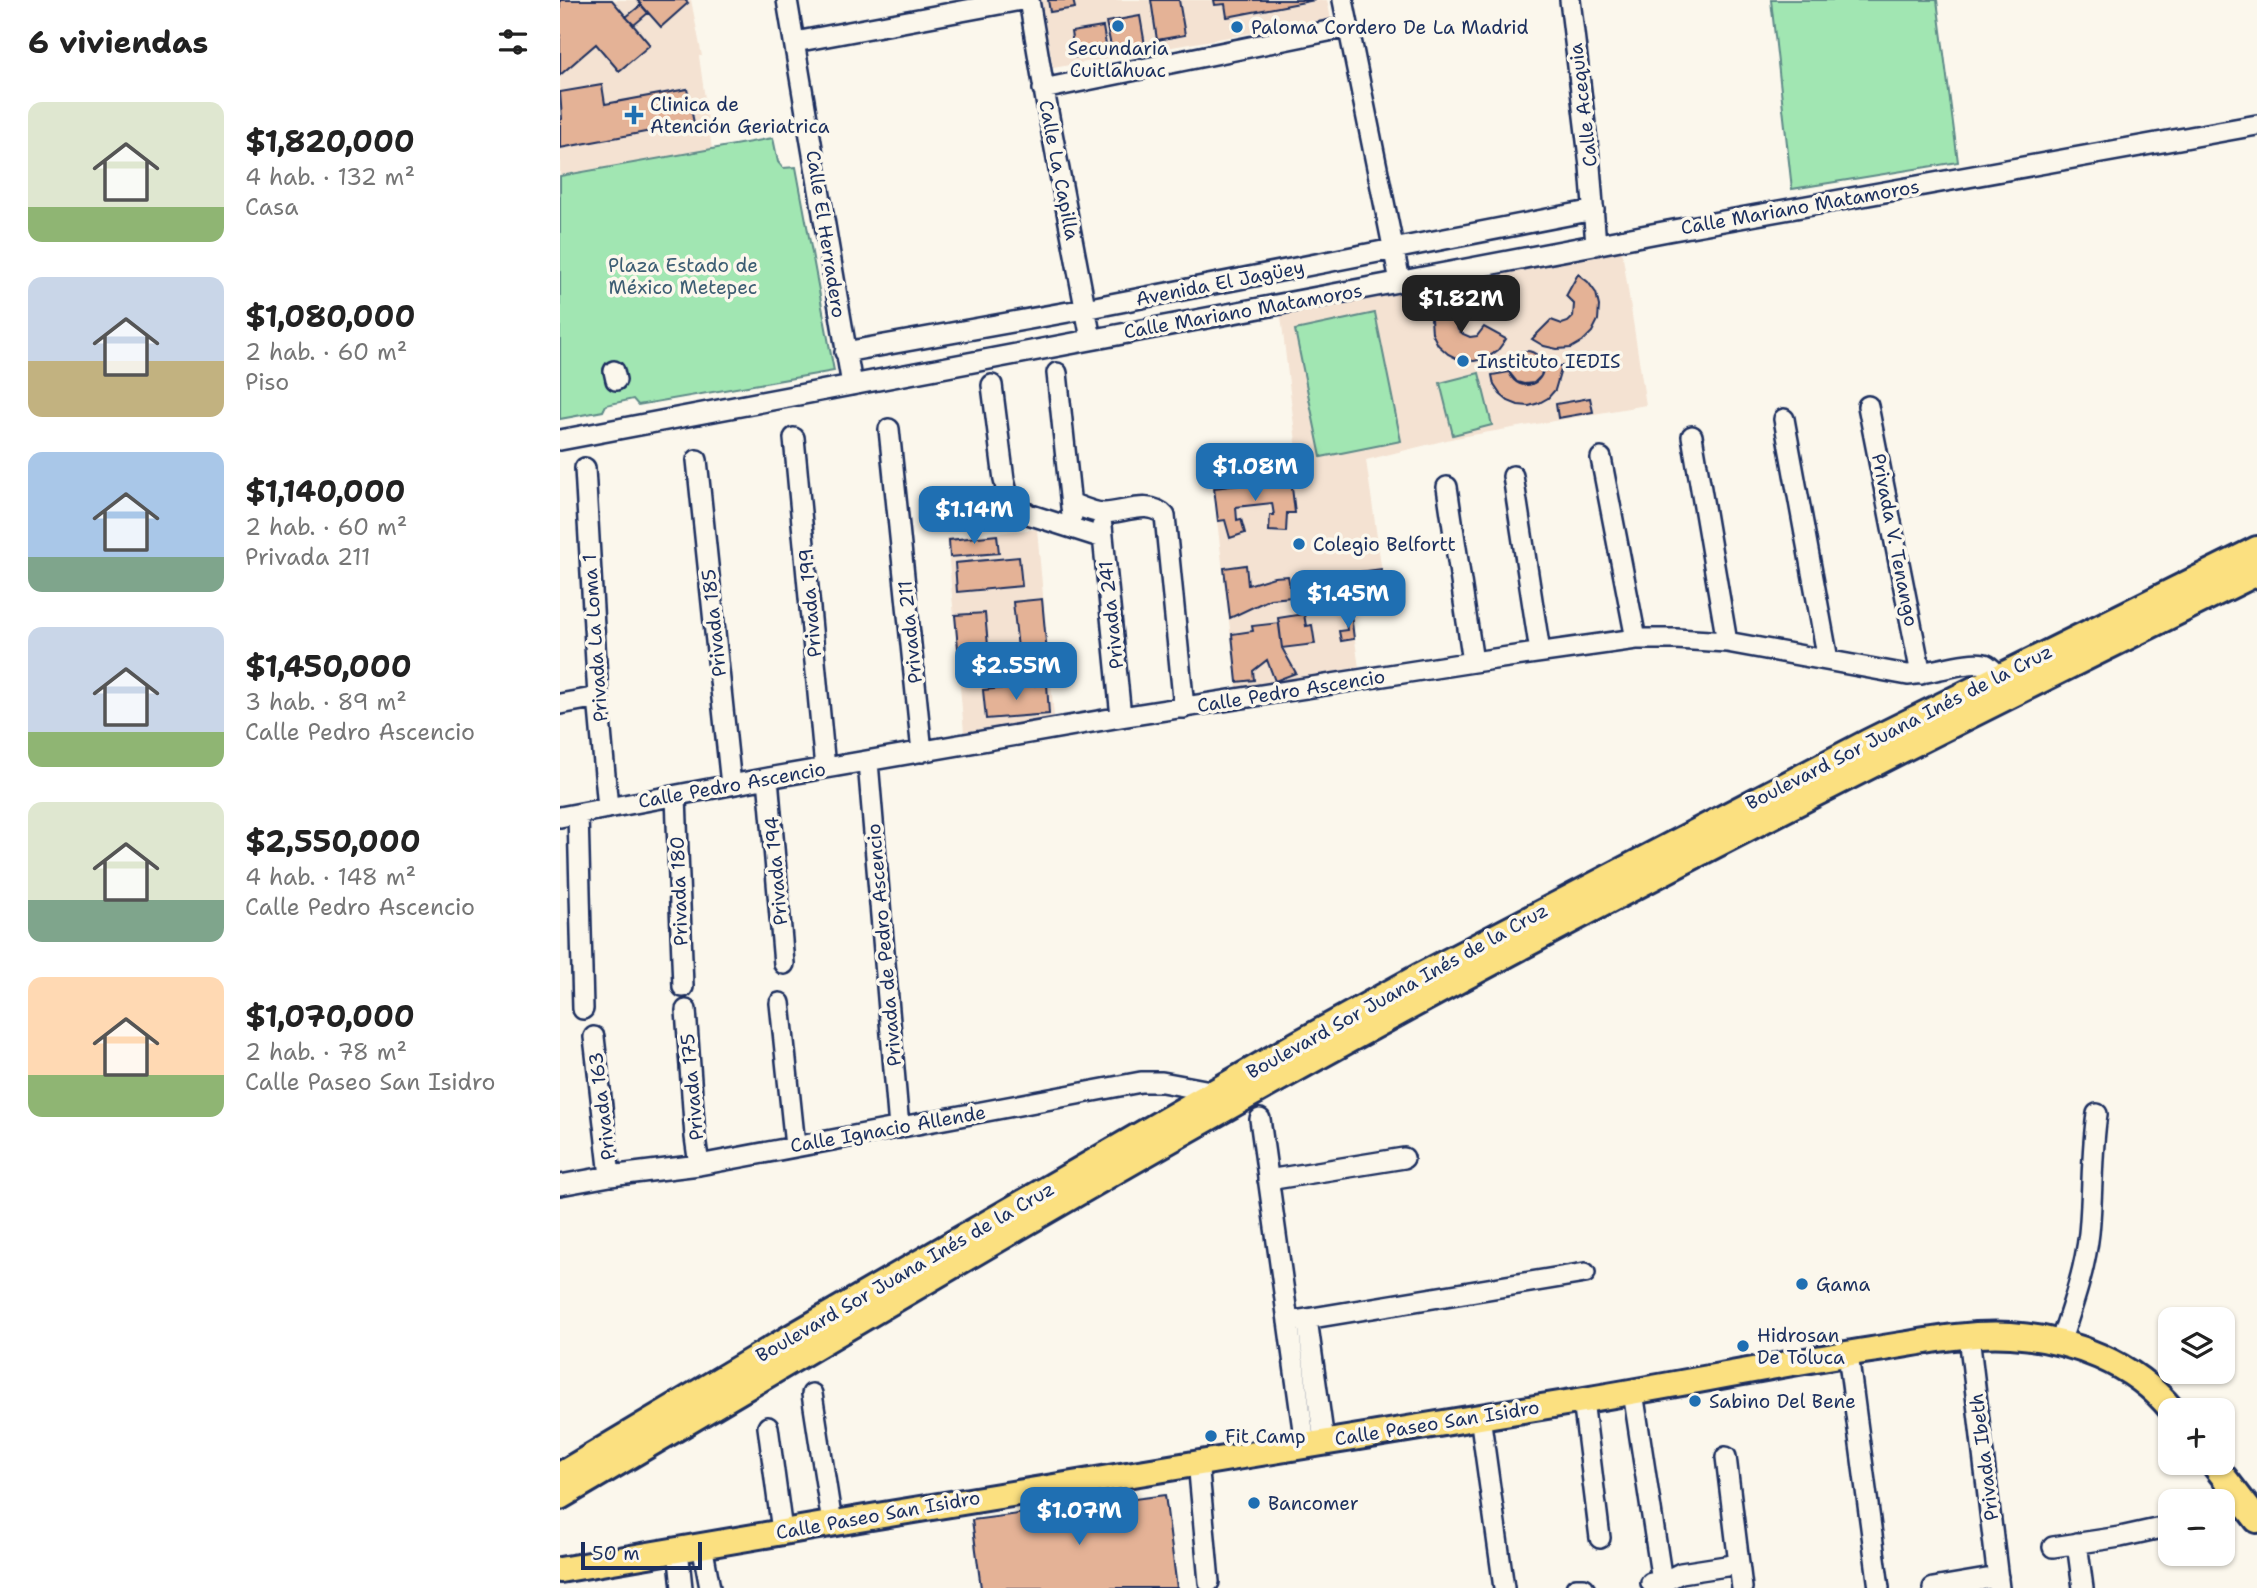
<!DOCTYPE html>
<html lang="es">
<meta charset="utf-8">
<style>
:root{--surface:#fff;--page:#f2f2f2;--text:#222;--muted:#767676;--accent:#1f6fb2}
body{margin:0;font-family:"Shantell Sans",sans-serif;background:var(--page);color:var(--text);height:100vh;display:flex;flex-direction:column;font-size:26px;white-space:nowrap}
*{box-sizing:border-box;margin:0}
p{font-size:23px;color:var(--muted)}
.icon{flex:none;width:38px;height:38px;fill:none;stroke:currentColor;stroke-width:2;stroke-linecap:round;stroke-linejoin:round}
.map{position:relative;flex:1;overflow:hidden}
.side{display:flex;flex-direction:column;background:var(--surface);width:560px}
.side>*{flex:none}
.fabs{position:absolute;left:1598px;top:1307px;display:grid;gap:14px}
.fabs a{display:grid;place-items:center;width:77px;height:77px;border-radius:14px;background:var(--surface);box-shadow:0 2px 5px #0004;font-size:35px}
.scale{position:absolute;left:21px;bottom:18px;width:121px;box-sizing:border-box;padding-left:7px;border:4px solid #1b2f5e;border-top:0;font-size:19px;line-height:24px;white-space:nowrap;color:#1b2f5e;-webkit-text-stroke:5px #fbf7ec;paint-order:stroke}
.price{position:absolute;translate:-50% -60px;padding:0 16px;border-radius:14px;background:var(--accent);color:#fff;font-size:23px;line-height:46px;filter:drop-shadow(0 2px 4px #0008)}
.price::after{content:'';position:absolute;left:50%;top:42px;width:21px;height:16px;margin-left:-10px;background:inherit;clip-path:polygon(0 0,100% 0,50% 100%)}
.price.current{background:#222;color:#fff}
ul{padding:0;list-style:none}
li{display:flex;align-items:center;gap:21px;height:175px;padding:0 28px}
li span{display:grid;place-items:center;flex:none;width:196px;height:140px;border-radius:14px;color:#555}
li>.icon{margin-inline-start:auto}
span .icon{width:84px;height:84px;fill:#fffc;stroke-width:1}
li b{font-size:30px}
h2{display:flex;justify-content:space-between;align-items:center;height:84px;padding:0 28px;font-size:30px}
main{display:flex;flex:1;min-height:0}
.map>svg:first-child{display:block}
.built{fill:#f4e2d2}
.green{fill:#a1e6b2;stroke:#5e8a88;stroke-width:2}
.building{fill:#e4b296;stroke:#1b2f5e;stroke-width:2}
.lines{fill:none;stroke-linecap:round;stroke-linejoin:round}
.minor-casing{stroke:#1b2f5e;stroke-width:24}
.major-casing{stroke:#1b2f5e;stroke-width:30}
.minor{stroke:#fbf7ec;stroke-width:19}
.major{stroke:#fbe080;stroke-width:24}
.poi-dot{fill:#1f6fb2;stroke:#fbf7ec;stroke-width:2.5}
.labels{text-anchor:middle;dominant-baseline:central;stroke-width:7;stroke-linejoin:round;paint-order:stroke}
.poi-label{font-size:19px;fill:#1b2f5e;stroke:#fbf7ec;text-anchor:start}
.street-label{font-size:19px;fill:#1b2f5e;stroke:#fbf7ec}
.park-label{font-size:19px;fill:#3c5d73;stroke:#fbf7ec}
</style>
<main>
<section class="side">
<h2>6 viviendas<svg class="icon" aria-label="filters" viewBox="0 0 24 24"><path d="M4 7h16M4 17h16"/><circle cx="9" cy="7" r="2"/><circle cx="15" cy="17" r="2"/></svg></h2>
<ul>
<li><span style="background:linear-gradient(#dfe7d0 75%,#8fb573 0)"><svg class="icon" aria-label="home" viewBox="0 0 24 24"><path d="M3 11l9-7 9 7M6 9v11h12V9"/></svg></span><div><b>$1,820,000</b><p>4 hab. · 132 m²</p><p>Casa</p></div></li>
<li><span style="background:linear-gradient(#c9d6e8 60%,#c2b280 0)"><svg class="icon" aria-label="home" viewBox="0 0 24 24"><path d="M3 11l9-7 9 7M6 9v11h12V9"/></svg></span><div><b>$1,080,000</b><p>2 hab. · 60 m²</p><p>Piso</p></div></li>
<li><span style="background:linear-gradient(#a9c7e8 75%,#7fa58c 0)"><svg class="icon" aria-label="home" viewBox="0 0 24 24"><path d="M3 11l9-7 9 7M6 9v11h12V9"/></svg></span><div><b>$1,140,000</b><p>2 hab. · 60 m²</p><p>Privada 211</p></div></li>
<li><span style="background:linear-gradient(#c9d6e8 75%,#8fb573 0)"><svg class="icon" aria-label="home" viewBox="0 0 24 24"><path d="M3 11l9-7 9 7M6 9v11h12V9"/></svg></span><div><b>$1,450,000</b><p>3 hab. · 89 m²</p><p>Calle Pedro Ascencio</p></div></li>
<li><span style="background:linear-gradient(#dfe7d0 70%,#7fa58c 0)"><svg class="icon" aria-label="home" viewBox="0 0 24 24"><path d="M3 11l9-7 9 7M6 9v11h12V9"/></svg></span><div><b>$2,550,000</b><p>4 hab. · 148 m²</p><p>Calle Pedro Ascencio</p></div></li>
<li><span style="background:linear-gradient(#ffd9b3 70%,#8fb573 0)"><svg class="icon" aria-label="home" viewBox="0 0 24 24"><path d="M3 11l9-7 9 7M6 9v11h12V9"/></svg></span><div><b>$1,070,000</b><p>2 hab. · 78 m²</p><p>Calle Paseo San Isidro</p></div></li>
</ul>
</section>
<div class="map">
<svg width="1697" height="1588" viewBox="0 0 1697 1588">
<rect width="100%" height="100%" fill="#fbf7ec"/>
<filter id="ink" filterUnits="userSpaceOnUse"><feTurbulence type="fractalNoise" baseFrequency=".0143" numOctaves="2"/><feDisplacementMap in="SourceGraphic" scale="14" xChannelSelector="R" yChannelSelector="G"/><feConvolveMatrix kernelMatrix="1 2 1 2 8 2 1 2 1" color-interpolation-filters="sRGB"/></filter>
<g filter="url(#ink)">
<!-- built -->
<path class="built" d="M0,0H131L142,56H139L152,149L0,176Z
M481,0H767L771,19L493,68Z
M1062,251L1086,405L895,438L806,460L826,600L790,606L799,668L677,688L653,487L740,476L721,316Z
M477,529L494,717L404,732L387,538Z"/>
<!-- green -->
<path class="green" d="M1211,0H1377L1398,162L1232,189Z
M213,138L218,162L223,168L236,167L274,371L78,405L73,399L46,405L43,411L0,419V176Z
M815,313L841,441L761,457L735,330Z
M919,373L932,425L893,435L880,383Z"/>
<!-- building -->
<path class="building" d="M0,0H52L90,45L59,71L36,44L0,75Z
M77,0H125L128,3L101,27Z
M488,0H513L515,8L490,12Z
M591,0H619L625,35L597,40Z
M654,0H755L667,17L665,4L655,5Z
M81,5L88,13L74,25L66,17Z
M580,16L585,45L552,51L546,22Z
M543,27L547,51L515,57L511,32Z
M42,85L45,104L127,89L134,123L0,148V120L2,119L0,92Z
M1018,274L1028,282L1036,293L1039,306L1038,320L1032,332L1023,341L1011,348L997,349L984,346L972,339L991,320L1002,324L1008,322L1013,317L1014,304L1006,296Z
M880,295L900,313L896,323L898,330L903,334L910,337L917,336L924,327L946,339L938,350L927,358L914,361L900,360L888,354L878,345L872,333L871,319L874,306Z
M949 368a17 17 0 1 1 34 0a17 17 0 1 1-34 0Z
M983,366H1002L995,390L988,398L979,403L969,406L958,405L948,401L940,394L934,385L932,375L949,372L957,382L964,384L974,383L981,376Z
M1030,398L1033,412L998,418L996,404Z
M731,479L735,513H727L726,532L709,531L710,515H714L712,503L676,507L677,520L681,519L685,533L670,538L665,520L658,521L654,488Z
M437,535L439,553L390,557L389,540Z
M459,557L462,586L397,592L395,563Z
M686,565L688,585L714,577L728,576L732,597L710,599L670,618L664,568Z
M821,569L825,597L765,606L761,577Z
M482,599L488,664L460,667L453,602Z
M425,613L431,678L401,681L395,615Z
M744,614L746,626L752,625L755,644L722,648L718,618Z
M791,614L794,639L781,641L779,631L787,630L785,615Z
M719,623L722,648L736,673L715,681L707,660L693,671L694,680L677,682L672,634L693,631L692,626Z
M487,684L489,714L426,719L423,690Z
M605,1495L617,1588H421L412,1520Z"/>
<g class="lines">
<!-- minor casing -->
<g class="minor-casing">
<path id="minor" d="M227,0L292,385
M469,0L486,101L531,339
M783,0L840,281
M1010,0L1030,166L1036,245
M235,42L461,0
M483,89L788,27
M285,352L525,309L1034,210
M54,371L56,380
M497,373L512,516
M432,385L444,480L448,496L457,506L468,514L543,538
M1308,406L1361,674
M1224,419L1268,660
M329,429L362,752
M1132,436L1167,642
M234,438L265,768
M0,440L1108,231L1697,125
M1041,458L1076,639
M137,460L171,785
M25,468L38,697L48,808
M953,476L980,652
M887,487L913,662
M511,503C521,507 534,513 544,513C563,513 590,499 605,516L624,708
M542,526L561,717
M0,704L38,697
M308,762L339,1128
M208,778L224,964
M116,796L123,987
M18,814L23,1009
M0,817L208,778L561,717L913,662L1076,639H1116L1167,642L1348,675C1367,674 1414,658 1427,665C1435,670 1440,680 1445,688
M220,1003L235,1146
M126,1010L135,1137L139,1165
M34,1037L50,1176
M700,1119L745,1444
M708,1180L844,1158
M0,1185L50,1176L139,1165L581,1082H602L656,1092
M747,1319L764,1441
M728,1322L1025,1273
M1409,1336L1439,1588
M1500,1343C1512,1307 1525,1270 1529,1233C1533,1193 1531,1154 1537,1114
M1288,1354L1319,1588
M1073,1392L1103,1588
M252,1394L272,1523
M1023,1400L1040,1538
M920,1416L944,1588
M208,1427L222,1531
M1166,1457L1182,1588
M638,1461L649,1582
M1656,1502L1672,1489
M1517,1543L1523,1588
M142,1545L150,1588
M1493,1547L1560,1537L1610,1526
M118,1549L122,1588
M1091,1583L1103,1582L1121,1573L1179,1564
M1016,1588H1024
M1373,1588L1438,1577"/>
</g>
<!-- major casing -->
<g class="major-casing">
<path id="major" d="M1653,1463L1697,1520
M0,1475L231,1337L737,1044L858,977L1308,742L1697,549
M0,1497C237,1358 473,1216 713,1082C1036,902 1366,736 1697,573
M0,1570C341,1511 683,1455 1024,1400C1120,1384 1215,1365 1311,1350C1357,1343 1405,1332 1451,1335C1511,1339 1574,1363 1612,1410"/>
</g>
<!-- minor -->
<use href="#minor" class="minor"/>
<!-- major -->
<use href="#major" class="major"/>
</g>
</g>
<!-- markers -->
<g class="poi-dot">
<circle cx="558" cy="26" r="7"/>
<circle cx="677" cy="27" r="7"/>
<path d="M70.5 104.5h7v7h7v7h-7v7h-7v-7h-7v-7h7z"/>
<circle cx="903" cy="361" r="7"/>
<circle cx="739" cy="544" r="7"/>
<circle cx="1242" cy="1284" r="7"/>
<circle cx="1183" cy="1346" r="7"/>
<circle cx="1135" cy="1401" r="7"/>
<circle cx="651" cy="1436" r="7"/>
<circle cx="694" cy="1503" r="7"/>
</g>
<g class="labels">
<!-- poi labels -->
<g class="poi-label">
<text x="691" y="27">Paloma Cordero De La Madrid</text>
<text x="558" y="48" text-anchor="middle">Secundaria<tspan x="558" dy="22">Cuitlahuac</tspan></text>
<text x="90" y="104">Clinica de<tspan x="90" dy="22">Atención Geriatrica</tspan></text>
<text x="917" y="361">Instituto IEDIS</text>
<text x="753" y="544">Colegio Belfortt</text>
<text x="1256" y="1284">Gama</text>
<text x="1197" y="1335">Hidrosan<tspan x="1197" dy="22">De Toluca</tspan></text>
<text x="1149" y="1401">Sabino Del Bene</text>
<text x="665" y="1436">Fit Camp</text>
<text x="708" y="1503">Bancomer</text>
</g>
<!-- street labels -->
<g class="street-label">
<text transform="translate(1023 105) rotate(-97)">Calle Acequia</text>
<text transform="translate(499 170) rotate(79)">Calle La Capilla</text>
<text transform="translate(1240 207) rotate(-10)">Calle Mariano Matamoros</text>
<text transform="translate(266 234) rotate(81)">Calle El Herradero</text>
<text transform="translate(660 283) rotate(-11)">Avenida El Jagüey</text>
<text transform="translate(683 311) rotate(-10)">Calle Mariano Matamoros</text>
<text transform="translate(1335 540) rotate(79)">Privada V. Tenango</text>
<text transform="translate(250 603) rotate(-95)">Privada 199</text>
<text transform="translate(551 615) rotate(-96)">Privada 241</text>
<text transform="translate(154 623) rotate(-96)">Privada 185</text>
<text transform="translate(350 632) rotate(-96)">Privada 211</text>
<text transform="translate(35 638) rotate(-94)">Privada La Loma 1</text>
<text transform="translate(731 691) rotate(-9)">Calle Pedro Ascencio</text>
<text transform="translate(1339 727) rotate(-27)">Boulevard Sor Juana Inés de la Cruz</text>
<text transform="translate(172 785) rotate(-10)">Calle Pedro Ascencio</text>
<text transform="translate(216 871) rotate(-95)">Privada 194</text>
<text transform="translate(119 891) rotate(-92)">Privada 180</text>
<text transform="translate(324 945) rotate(-95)">Privada de Pedro Ascencio</text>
<text transform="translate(837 991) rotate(-29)">Boulevard Sor Juana Inés de la Cruz</text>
<text transform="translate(132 1087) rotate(-95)">Privada 175</text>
<text transform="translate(42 1106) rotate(-97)">Privada 163</text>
<text transform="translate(328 1129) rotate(-10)">Calle Ignacio Allende</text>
<text transform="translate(345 1272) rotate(-30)">Boulevard Sor Juana Inés de la Cruz</text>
<text transform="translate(877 1423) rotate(-9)">Calle Paseo San Isidro</text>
<text transform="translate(1424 1457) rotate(-97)">Privada Ibeth</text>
<text transform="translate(318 1515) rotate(-10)">Calle Paseo San Isidro</text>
</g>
<!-- park labels -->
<g class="park-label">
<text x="123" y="265">Plaza Estado de<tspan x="123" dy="22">México Metepec</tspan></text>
</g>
</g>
</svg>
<div class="fabs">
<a><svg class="icon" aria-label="layers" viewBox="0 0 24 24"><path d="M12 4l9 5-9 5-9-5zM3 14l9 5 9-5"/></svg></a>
<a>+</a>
<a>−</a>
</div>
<div class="scale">50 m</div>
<b class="price current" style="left:901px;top:335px">$1.82M</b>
<b class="price" style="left:695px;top:503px">$1.08M</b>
<b class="price" style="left:414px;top:546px">$1.14M</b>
<b class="price" style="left:788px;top:630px">$1.45M</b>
<b class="price" style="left:456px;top:702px">$2.55M</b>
<b class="price" style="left:519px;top:1547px">$1.07M</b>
</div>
</main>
